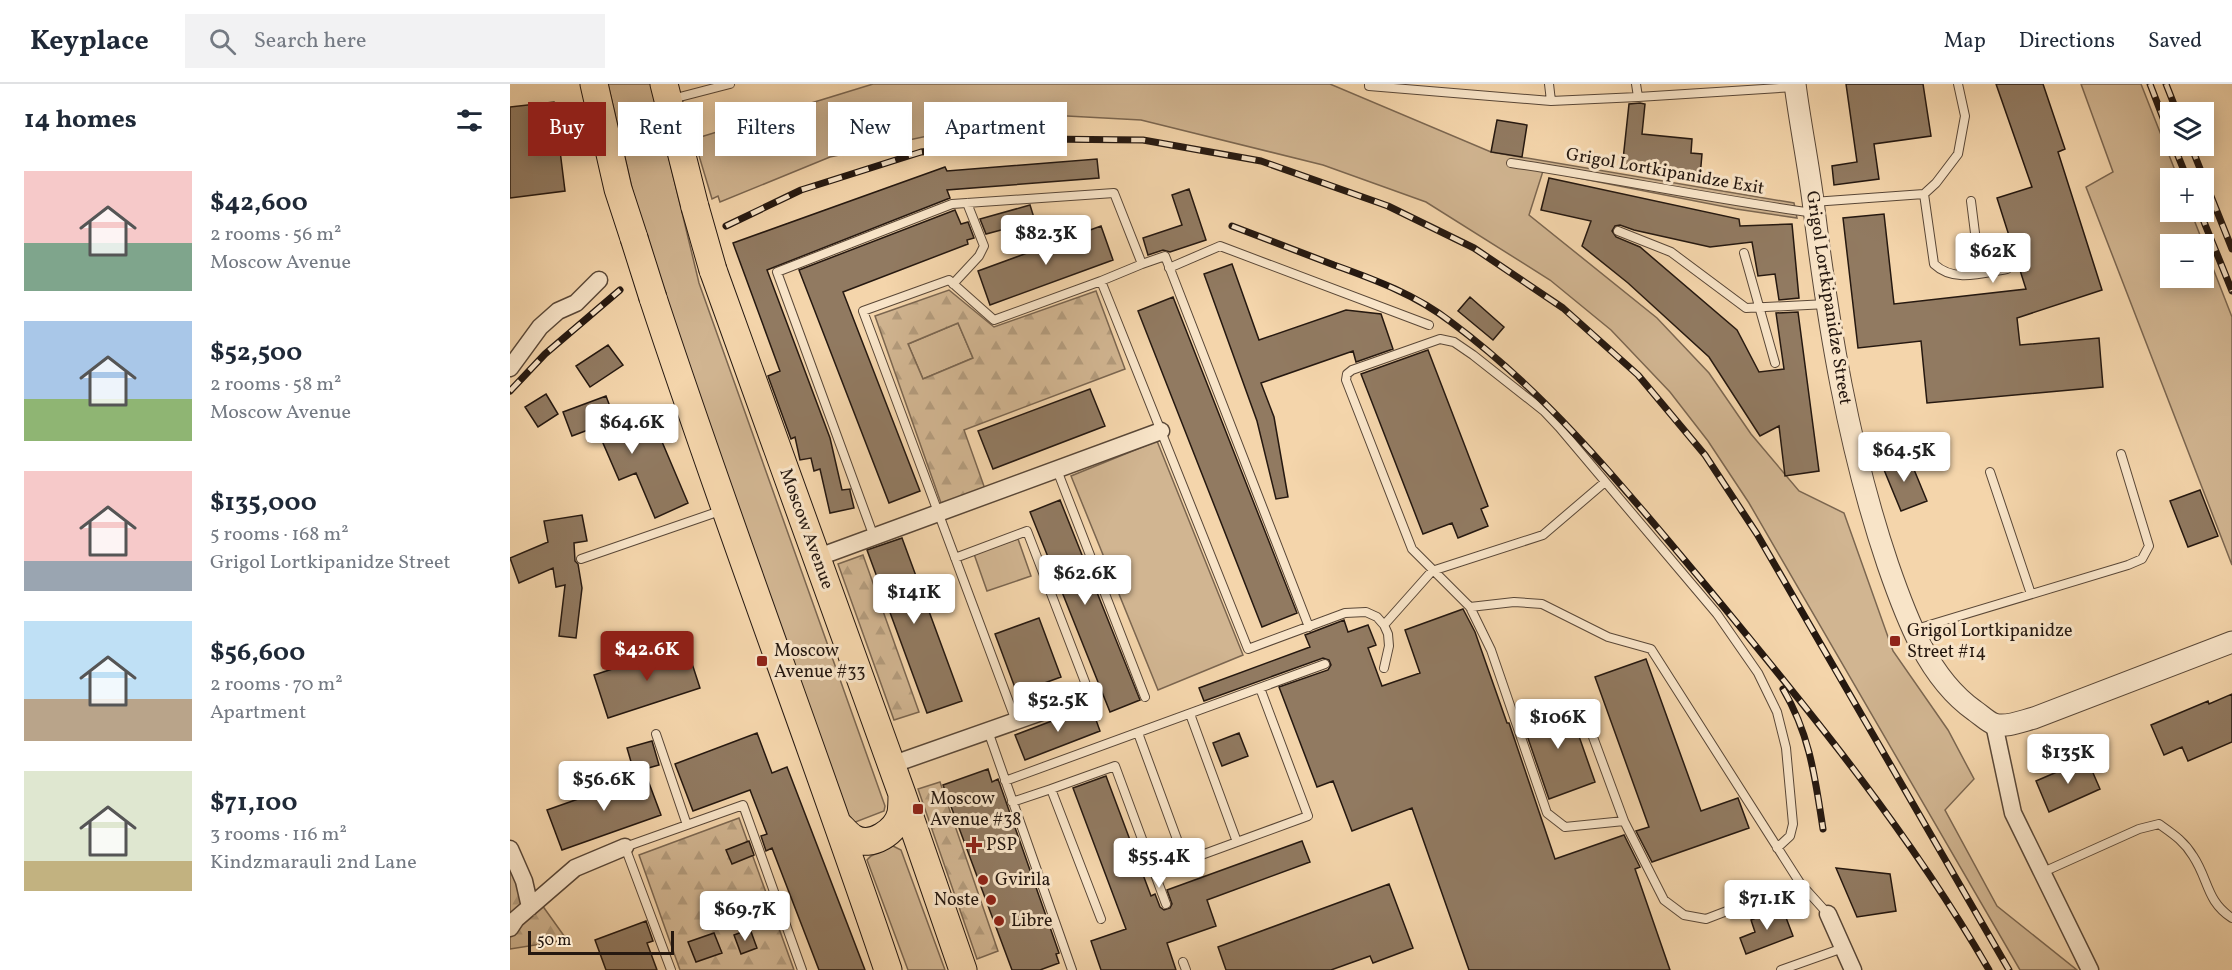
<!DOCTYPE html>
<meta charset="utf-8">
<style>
:root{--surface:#fff;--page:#f2f2f3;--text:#1f2937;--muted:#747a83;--line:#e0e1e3;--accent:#8f2418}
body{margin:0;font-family:Vollkorn,serif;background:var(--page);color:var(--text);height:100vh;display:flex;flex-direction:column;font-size:22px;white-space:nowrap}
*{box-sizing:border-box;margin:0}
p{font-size:20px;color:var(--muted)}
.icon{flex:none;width:33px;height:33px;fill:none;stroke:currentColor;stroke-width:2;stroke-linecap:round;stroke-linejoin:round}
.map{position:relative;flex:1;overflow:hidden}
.panel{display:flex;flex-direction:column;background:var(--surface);width:510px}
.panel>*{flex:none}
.banner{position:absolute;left:18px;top:18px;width:570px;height:54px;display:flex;gap:12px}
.controls{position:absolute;left:1650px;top:18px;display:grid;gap:12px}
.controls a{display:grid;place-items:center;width:54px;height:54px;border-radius:0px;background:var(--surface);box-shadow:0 3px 15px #0003;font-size:30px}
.scale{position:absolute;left:18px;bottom:15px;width:146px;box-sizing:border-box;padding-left:6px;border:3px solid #251810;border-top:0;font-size:16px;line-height:21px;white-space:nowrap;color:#251810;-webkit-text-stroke:4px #f8e4c8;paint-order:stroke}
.price{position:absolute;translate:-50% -51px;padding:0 14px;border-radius:6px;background:#fff;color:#222;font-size:20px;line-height:39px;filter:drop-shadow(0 2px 3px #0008)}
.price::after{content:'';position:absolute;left:50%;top:36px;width:18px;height:14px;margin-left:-9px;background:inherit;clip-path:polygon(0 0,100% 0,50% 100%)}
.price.selected{background:var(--accent);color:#fff}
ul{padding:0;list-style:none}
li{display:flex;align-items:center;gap:18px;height:150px;padding:0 24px}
li span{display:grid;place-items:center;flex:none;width:168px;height:120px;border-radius:0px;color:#555}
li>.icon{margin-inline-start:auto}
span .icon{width:72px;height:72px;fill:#fffc;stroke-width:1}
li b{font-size:26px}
h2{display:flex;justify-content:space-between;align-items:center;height:72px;padding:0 24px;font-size:26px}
.tag{padding:0 21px;border-radius:0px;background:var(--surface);box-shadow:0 3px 15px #0003;font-size:21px;line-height:54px}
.tag.selected{background:var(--accent);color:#fff}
header{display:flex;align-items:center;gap:36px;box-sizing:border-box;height:84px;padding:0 30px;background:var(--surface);border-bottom:2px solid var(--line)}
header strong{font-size:28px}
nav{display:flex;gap:33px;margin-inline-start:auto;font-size:21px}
.search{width:420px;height:54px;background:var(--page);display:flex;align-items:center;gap:15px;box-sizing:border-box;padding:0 21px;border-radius:0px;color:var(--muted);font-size:22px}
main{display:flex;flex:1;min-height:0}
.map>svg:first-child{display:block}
.green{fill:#d1b591;stroke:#7b6650;stroke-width:1.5;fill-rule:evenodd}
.forest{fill:url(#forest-firs);stroke:#7b6650;stroke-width:1.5;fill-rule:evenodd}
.building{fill:#917a61;stroke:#251810;stroke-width:1.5}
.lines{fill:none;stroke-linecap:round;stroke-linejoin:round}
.service-casing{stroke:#594737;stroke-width:10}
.minor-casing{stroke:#594737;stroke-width:19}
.tertiary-casing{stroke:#594737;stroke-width:23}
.primary-casing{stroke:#251810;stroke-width:29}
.service{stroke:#f8e4c8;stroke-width:8}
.minor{stroke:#f8e4c8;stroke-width:16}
.tertiary{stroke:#f8e4c8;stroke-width:21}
.primary{stroke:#f4d5ab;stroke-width:27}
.rail-casing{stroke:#251810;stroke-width:7}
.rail{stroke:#f8e4c8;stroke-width:4.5;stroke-dasharray:14;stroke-linecap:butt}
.primary-bridge-casing{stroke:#251810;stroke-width:29;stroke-linecap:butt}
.primary-bridge{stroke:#f4d5ab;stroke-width:27}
.poi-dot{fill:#8f2418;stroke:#f8e4c8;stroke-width:2}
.labels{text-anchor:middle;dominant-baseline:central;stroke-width:6;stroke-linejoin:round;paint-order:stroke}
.street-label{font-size:18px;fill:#251810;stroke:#f8e4c8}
.poi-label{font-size:18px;fill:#251810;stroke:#f8e4c8;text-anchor:start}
</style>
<header>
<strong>Keyplace</strong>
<div class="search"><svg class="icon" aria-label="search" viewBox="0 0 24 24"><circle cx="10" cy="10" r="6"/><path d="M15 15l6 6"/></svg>Search here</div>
<nav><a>Map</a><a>Directions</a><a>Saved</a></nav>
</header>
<main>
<section class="panel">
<h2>14 homes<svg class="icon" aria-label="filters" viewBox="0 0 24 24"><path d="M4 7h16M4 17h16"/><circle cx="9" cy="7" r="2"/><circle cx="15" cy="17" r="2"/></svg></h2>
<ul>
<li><span style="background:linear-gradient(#f6c9c9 60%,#7fa58c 0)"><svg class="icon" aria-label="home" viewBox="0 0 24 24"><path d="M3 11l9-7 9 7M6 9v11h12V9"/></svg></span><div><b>$42,600</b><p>2 rooms · 56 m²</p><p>Moscow Avenue</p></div></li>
<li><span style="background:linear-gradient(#a9c7e8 65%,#8fb573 0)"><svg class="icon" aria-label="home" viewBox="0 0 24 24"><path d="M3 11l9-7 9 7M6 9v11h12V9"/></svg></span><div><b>$52,500</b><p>2 rooms · 58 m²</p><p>Moscow Avenue</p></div></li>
<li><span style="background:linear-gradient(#f6c9c9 75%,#9aa5b1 0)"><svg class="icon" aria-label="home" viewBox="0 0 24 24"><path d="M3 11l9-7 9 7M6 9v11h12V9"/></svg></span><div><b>$135,000</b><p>5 rooms · 168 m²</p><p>Grigol Lortkipanidze Street</p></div></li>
<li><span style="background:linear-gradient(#bfe0f5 65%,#b9a48a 0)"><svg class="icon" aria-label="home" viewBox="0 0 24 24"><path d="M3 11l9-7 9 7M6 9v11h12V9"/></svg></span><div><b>$56,600</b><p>2 rooms · 70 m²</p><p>Apartment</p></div></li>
<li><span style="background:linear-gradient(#dfe7d0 75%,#c2b280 0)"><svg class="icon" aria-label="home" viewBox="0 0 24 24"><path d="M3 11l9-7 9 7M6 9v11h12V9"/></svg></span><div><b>$71,100</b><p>3 rooms · 116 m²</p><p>Kindzmarauli 2nd Lane</p></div></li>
</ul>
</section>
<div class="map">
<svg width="1722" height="886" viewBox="0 0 1722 886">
<defs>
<pattern id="forest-firs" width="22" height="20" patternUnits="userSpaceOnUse" patternTransform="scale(1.5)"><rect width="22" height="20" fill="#d1b591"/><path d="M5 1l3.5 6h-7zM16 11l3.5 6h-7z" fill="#b39b7c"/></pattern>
</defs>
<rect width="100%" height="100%" fill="#f4d5ab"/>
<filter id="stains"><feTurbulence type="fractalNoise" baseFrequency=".00333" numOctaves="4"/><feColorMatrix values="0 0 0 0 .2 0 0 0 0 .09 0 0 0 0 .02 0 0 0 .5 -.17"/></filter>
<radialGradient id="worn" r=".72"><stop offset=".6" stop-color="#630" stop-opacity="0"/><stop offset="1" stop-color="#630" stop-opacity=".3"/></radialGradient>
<!-- green -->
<path class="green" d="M98,0H141L189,199L375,722L374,727L343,739L340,737L207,379L131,143Z
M363,0H820L981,68L1284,119L1287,134L1226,125L1033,87L1019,131L1147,234L1199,289L1241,350L1289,407L1334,429L1383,567L1438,646L1464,695L1435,726L1487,822L1567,886H1510L1239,419L1198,357L1160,308L1101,246L1040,196L916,118L813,81L631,36L520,30L320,73L210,118L208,112L202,115L184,55Z
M1571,0H1631L1668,94H1660V128H1681L1722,233V481L1576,103L1603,88ZM1660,160H1694V194H1660Z
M448,239L463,274L413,295L398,260Z
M647,357L733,571L648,606L561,392Z
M508,455L521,492L477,507L464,470Z
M383,762L391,766L435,886H398L357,776L361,772Z"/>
<!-- forest -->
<path class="forest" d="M439,206L484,243L586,207L615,285L454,346L475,405L431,419L365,232ZM448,239L463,274L413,295L398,260Z
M353,471L409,628L384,636L328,480Z
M430,698L488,867L467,875L408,705Z
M229,734L284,886H170L129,771Z
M0,776L2,779L57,856L0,865Z"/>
<!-- building -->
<path class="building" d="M1336,0H1413L1421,52L1364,60L1369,95L1324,101L1322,82L1347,78Z
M1486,0H1533L1555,65L1548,68L1592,206L1507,234L1510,261L1589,254L1593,303L1417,319L1411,257L1348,264L1333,134L1374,130L1384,220L1516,205L1487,114L1522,103Z
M44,18L55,107L0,114V23Z
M1130,19L1135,20L1132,50L1182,55L1181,69L1192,70L1190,93L1112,85L1119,20Z
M987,36L1017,41L1012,73L981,68Z
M587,75L589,94L437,106L440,114L257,186L320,354L332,406L340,405V407L344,424L320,429L310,385L304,387L301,374L290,376L285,353L281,355L258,292L270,287L223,159L435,83L437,87Z
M1039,94L1229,135L1230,142L1282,140L1289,214L1269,216L1265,190L1248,192L1242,158L1200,163L1124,146L1110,141L1105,142L1102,147L1106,153L1130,163L1227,246L1249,288L1274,285L1266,229L1288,228L1309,387L1275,392L1269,342L1250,352L1199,273L1118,199L1072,162L1081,137L1031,126Z
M679,105L696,156L660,168L653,166L638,171L633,154L672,141L662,111Z
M520,121L525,137L476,150L470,135Z
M445,126L451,140L458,138L464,154L457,156L458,160L333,208L410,407L379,419L289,186Z
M591,142L603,176L480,221L468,187Z
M722,180L749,256L836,226L871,230L883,265L846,278L843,267L751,299L764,333L778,413L766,415L747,337L694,190Z
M663,213L787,529L752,543L628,227Z
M960,213L994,243L983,256L948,227Z
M98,261L113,281L80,303L66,282Z
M918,266L978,422L971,425L978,442L948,454L942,439L913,450L851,290Z
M580,305L595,342L483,385L468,347Z
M36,310L48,330L28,343L15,323Z
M96,312L110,349L122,344L126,355L147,346L178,419L145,434L126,389L109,396L86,343L62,352L53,328Z
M1398,371L1417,417L1391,427L1372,381Z
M1690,406L1708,452L1678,463L1660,417Z
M550,416L630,616L600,628L520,428Z
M72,431L77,457L64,459L65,477L68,480L72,504L66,554L49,552L55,501L46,503L43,484L9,499L0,474L38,458L34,437Z
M392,454L452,617L417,629L357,466Z
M953,525L965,548L997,639H999L1045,775L1114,751L1130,783L1125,785L1160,886H959L902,724L842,747L823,697L807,703L769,603L818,586L821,581L819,576L813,574L694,617L689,604L800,563L795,551L834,536L838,548L858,541L866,561L858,564L872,602L910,589L895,546Z
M529,534L551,593L507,609L485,550Z
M176,561L190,604L98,634L84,591Z
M1136,575L1191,727L1228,714L1239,744L1142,778L1126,747L1139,743L1085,593Z
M1722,610V658L1678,677L1672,663L1654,671L1641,641L1698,617L1699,620Z
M1057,618L1085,698L1039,715L1011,634Z
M581,622L590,647L515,676L505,651Z
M247,649L262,689L277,683L355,886H309L262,764L256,767L251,752L257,750L240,706L183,727L165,680Z
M729,649L738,672L712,682L703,659Z
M142,657L149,681L124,688L117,664Z
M1577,675L1590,705L1539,728L1526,697Z
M478,685L482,698L488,695L549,869L546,870L549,879L530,886H502L433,701Z
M136,691L151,731L52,766L37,726Z
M596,692L641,812L645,810L650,823L654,826L660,824L662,820L657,806L792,757L800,778L697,816L706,842L657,859L666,886H591L581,857L616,845L563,704Z
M239,757L244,771L222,780L216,766Z
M1326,784L1380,790L1386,827L1347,833Z
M879,800L903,864L863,879L860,872L821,886H716L708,863Z
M1272,823L1283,852L1236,870L1230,854L1245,848L1241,836Z
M136,837L143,857L137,859L147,886H96L85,856Z
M240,845L247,864L231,870L224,851Z
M204,849L212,869L186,878L178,858Z"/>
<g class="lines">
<!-- service casing -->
<g class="service-casing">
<path id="service" d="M859,0V2L1041,17L1128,13
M1039,0L1041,17
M1126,0L1128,13L1285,3
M162,15L220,0
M1001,79C1102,94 1202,115 1304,129
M1414,110L1424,180C1444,199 1472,189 1497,185
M1461,117L1470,189
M1303,118L1414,110L1426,99L1448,70L1455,32L1448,0
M1108,147L1161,168L1236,224L1317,220
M1234,169L1265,279
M632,180L655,172L799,543
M659,184L710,162L919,241
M443,200L469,172L474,162L457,119
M547,386L635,613
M1480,388L1521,510
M364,453L267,188L442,120L604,109L632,180L591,197
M445,474L517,447L580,611
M71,475L213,426
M960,523L1004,518L1032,520L1098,553L1141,565L1290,799
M874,541L922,487L1033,451L1095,398
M1403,546L1618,481L1632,475L1639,462L1611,370
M506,637L353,227L439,196L484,236L591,197L738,565L835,529L856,528L867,533L874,541L878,550L879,562L874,584
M478,647L562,886
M628,649L675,777L727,758L680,630
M146,650L177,741
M1083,653L1114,737
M495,697L815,580
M541,705L605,682L656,820
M502,718L541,705L591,835
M727,758L798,732L750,604
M1267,764L1280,752L1283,740L1276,664L1267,628L1248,589L1207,530L1049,343L1034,327L963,271L944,258L930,255L842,286L837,290L836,296L902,465L960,523L981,566L1037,729L1055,743L1114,737L1154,816L1174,831L1196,835L1290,799L1318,830
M1531,789L1629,745L1649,740C1663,750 1674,757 1683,772C1699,796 1696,817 1722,834
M673,878L676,886
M161,886L115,763L233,721L292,886
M1271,886L1333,864"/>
</g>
<!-- minor casing -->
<g class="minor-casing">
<path id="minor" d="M0,284L30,243L48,227L66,219L89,196
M306,474L651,347
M1484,640L1503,729L1580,886
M381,681L580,611
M0,765L14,797L20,823
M1318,830L1343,886
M0,844L6,835L65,784L115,763"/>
</g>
<!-- tertiary casing -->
<g class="tertiary-casing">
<path id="tertiary" d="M1285,0C1290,39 1298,78 1303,117C1318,240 1338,363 1378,481C1396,533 1418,594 1465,627C1471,631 1478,638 1484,640C1496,644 1512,637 1524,634L1722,558"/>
</g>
<!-- primary casing -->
<g class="primary-casing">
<path id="primary" d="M84,0L108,105L124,154
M154,0L185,123
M203,186L392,710L453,886
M143,214C217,439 302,661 378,886
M329,741C333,745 338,751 343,754C361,765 387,747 391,729C392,723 392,716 392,710"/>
</g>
<!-- service -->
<use href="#service" class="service"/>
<!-- minor -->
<use href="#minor" class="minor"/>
<!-- tertiary -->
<use href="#tertiary" class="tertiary"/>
<!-- primary -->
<use href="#primary" class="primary"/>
<!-- rail casing -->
<g class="rail-casing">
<path id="rail" d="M1640,0L1660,52
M1656,0L1667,28
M1664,62L1677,94
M1681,62L1722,165
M1690,128L1722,207
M216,142L291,106L411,68L528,55L633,56L751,77L878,122L964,164L1053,224L1128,291L1195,371L1247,450L1499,886
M722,142C756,155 790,168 824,181C866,196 906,211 941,238C1041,312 1119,410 1198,504C1299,626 1400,749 1479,886
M0,307L35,270L110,206
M1273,605C1300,651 1305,693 1313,745"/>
</g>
<!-- rail -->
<use href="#rail" class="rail"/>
<!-- primary-bridge casing -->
<g class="primary-bridge-casing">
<path id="primary-bridge" d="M185,123L203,186
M124,154L143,214"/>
</g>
<!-- primary-bridge -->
<use href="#primary-bridge" class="primary-bridge"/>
</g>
<!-- markers -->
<g class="poi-dot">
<rect x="1379" y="551" width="12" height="12" rx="3"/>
<rect x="246" y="571" width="12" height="12" rx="3"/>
<rect x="402" y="719" width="12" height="12" rx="3"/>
<path d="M461 752h6v6h6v6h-6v6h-6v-6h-6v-6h6z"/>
<circle cx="473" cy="796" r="6"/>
<circle cx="481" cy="816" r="6"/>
<circle cx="489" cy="837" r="6"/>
</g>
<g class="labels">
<!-- street labels -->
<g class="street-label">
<text transform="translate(1155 88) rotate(10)">Grigol Lortkipanidze Exit</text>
<text transform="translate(1318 214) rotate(81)">Grigol Lortkipanidze Street</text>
<text transform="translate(296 445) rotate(70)">Moscow Avenue</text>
</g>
<!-- poi labels -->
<g class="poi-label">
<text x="1397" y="547">Grigol Lortkipanidze<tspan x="1397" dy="21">Street #14</tspan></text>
<text x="264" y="567">Moscow<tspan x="264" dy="21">Avenue #33</tspan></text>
<text x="420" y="715">Moscow<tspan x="420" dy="21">Avenue #38</tspan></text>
<text x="476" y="761">PSP</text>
<text x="485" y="796">Gvirila</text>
<text x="469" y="816" text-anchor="end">Noste</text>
<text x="501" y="837">Libre</text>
</g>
</g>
<rect width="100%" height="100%" filter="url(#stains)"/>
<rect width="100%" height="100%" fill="url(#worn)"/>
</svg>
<div class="controls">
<a><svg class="icon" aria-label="layers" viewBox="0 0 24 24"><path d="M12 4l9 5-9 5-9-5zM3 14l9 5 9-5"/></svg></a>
<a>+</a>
<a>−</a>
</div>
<div class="scale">50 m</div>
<b class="price" style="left:536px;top:182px">$82.3K</b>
<b class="price" style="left:1483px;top:200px">$62K</b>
<b class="price" style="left:122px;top:371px">$64.6K</b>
<b class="price" style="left:1394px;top:399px">$64.5K</b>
<b class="price" style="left:575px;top:522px">$62.6K</b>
<b class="price" style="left:404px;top:541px">$141K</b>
<b class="price selected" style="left:137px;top:598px">$42.6K</b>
<b class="price" style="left:548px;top:649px">$52.5K</b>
<b class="price" style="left:1048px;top:666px">$106K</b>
<b class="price" style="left:1558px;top:701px">$135K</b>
<b class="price" style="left:94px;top:728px">$56.6K</b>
<b class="price" style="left:649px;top:805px">$55.4K</b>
<b class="price" style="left:1257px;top:847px">$71.1K</b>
<b class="price" style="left:235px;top:858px">$69.7K</b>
<div class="banner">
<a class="tag selected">Buy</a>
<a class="tag">Rent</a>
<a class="tag">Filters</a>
<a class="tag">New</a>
<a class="tag">Apartment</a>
</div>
</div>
</main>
